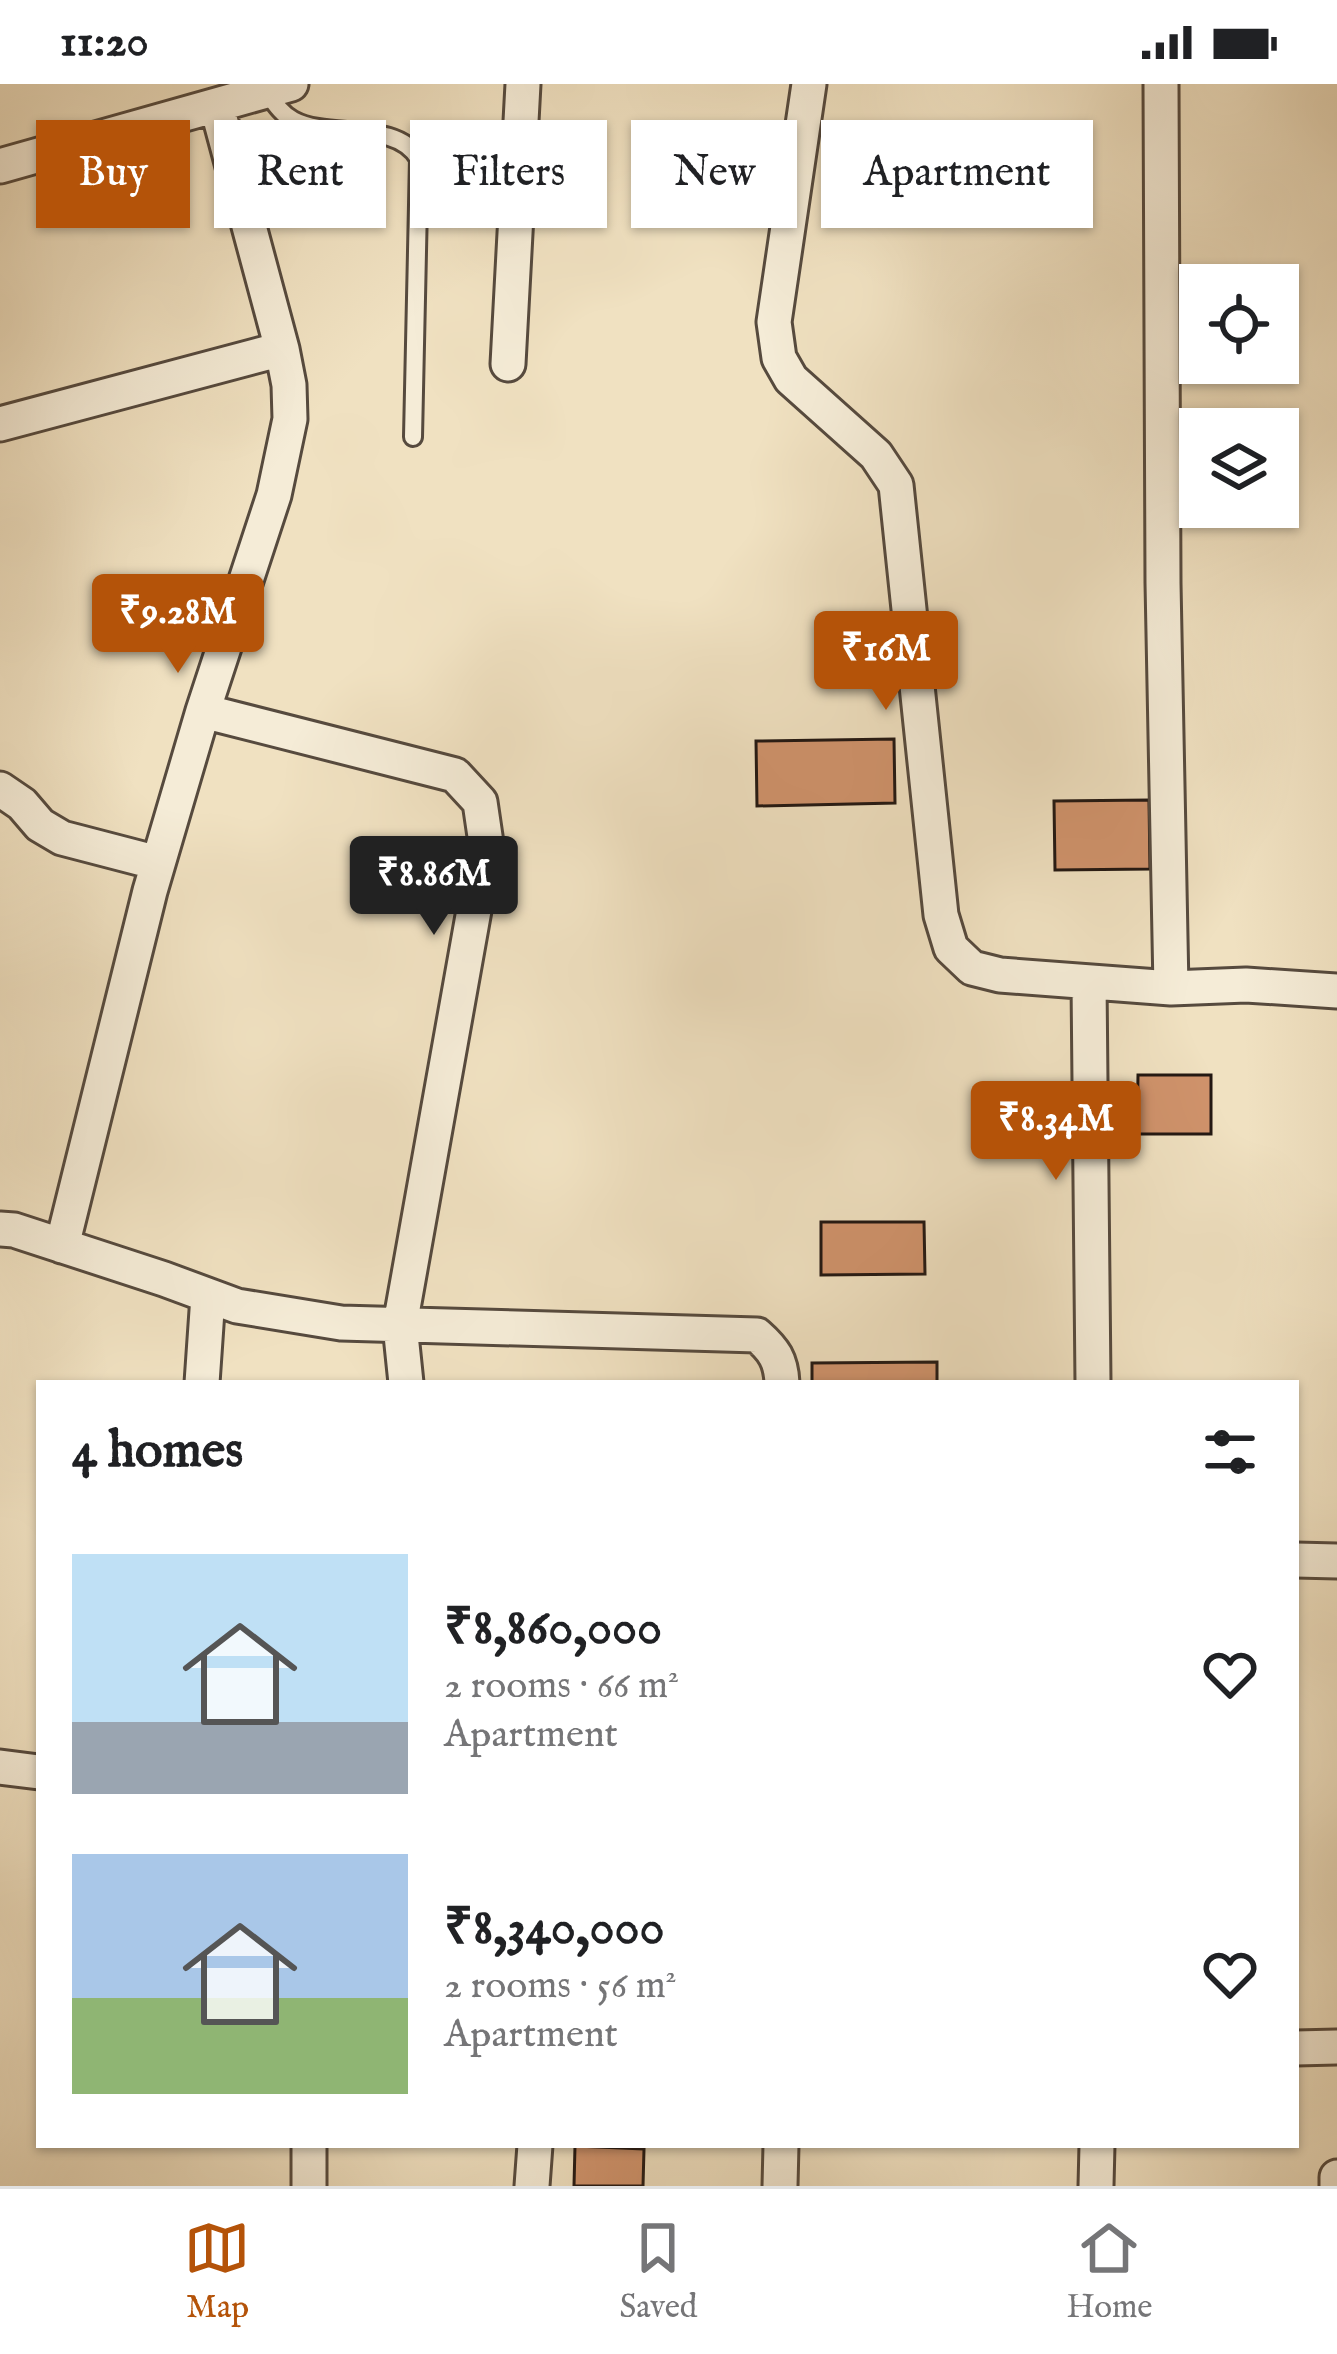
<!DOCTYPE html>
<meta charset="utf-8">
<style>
:root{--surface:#fff;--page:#f2f2f2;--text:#202124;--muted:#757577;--line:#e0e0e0;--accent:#b45309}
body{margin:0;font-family:"IM FELL English",serif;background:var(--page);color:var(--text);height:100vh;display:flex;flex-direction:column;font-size:45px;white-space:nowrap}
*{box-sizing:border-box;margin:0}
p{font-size:39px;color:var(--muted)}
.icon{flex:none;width:66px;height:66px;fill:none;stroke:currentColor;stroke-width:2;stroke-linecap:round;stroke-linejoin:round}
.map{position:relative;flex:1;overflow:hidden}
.sheet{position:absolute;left:36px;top:1296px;width:1263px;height:768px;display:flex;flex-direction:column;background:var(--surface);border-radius:0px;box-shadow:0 3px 9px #0004}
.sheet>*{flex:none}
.hud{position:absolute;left:36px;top:36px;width:1266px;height:108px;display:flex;gap:24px}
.tools{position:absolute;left:1179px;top:180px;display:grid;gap:24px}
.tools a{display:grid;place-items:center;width:120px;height:120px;border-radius:0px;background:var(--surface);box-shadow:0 3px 9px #0004;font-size:60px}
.price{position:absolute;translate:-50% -102px;padding:0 27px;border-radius:12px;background:var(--accent);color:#fff;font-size:39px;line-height:78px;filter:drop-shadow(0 3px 6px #0008)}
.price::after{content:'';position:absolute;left:50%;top:72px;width:36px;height:27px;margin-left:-18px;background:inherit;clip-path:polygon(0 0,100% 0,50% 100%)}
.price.current{background:#222;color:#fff}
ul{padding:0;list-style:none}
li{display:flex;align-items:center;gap:36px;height:300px;padding:0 36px}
li span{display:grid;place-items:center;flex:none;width:336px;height:240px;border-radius:0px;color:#555}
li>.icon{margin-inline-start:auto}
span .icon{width:144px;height:144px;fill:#fffc;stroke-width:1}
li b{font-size:51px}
h2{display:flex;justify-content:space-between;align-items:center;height:144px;padding:0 36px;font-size:51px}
.tag{padding:0 42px;border-radius:0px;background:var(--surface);box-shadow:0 3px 9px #0004;font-size:42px;line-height:108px}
.tag.current{background:var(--accent);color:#fff}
.status{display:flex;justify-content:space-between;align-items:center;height:84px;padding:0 60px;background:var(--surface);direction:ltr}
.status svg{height:33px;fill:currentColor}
.tabs{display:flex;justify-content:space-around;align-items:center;height:168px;border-top:3px solid var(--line);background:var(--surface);font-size:33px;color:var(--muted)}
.tabs a{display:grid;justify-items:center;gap:6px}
.tabs .current{color:var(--accent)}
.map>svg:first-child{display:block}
.building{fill:#d0936c;stroke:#221712;stroke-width:3}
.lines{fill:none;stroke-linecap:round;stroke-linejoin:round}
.lane-casing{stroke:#564a3e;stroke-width:22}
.street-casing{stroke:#564a3e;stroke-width:39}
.lane{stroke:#f5ecd7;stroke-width:16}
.street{stroke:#f5ecd7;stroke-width:33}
</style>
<div class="status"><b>11:20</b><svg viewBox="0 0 49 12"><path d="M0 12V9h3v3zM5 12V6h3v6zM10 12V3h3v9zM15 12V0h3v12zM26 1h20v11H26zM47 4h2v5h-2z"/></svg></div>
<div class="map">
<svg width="1337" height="2102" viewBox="0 0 1337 2102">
<rect width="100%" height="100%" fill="#f0e1c1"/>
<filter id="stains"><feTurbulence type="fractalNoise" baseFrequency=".00167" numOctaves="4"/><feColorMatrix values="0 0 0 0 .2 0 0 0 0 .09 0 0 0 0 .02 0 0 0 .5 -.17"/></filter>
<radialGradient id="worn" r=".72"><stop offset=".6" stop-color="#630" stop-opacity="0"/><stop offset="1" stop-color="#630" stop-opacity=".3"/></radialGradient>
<!-- building -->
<path class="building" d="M894,655L895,719L757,722L756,657Z
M1149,716L1150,785L1055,786L1054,717Z
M1138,991H1211V1050H1137Z
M821,1138H924L925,1190L821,1191Z
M937,1278V1299H812V1279Z
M575,2062L644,2065L643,2102H574Z"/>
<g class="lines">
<!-- lane casing -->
<g class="lane-casing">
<path id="lane" d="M266,7C274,18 281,30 293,36C329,56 396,35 419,75L413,353"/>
</g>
<!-- street casing -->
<g class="street-casing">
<path id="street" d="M809,0L774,238L779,274L791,295L876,371L896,401L941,831L951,864L972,884L1000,891L1171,904L1246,901L1337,907
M1161,0L1163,499L1171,904
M0,82L291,0
M508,280L523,0
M0,340L282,265
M203,627L455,691L480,718L486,759L400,1241L406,1299
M0,705L22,720L40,741L62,754L158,779
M1089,898L1093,1299
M0,1145L14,1146L164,1195L237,1222L341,1239L757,1251C774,1266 781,1276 782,1299
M62,1162L150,807L203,627L274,411L290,335L289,301L282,265L217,23
M202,1299L208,1212
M1296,1476L1337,1477
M0,1683L39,1688
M1296,1964L1337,1963
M309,2061V2102
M532,2102L535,2061
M780,2102L781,2061
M1096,2102L1097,2061
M1337,2102V2093"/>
</g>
<!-- lane -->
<use href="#lane" class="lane"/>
<!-- street -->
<use href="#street" class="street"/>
</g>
<rect width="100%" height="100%" filter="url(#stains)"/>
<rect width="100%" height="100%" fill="url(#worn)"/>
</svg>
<div class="tools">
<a><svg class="icon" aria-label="locate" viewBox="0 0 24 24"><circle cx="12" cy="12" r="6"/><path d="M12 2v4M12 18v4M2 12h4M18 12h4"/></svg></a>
<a><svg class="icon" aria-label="layers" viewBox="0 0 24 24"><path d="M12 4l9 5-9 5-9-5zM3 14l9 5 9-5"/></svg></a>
</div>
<b class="price" style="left:178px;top:592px">₹9.28M</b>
<b class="price" style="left:886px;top:629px">₹16M</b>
<b class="price current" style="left:434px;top:854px">₹8.86M</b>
<b class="price" style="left:1056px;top:1099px">₹8.34M</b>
<div class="hud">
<a class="tag current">Buy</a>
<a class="tag">Rent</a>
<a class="tag">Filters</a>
<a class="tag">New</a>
<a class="tag">Apartment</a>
</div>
<section class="sheet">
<h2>4 homes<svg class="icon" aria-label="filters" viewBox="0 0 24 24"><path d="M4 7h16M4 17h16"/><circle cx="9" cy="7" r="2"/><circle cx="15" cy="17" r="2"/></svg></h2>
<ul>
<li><span style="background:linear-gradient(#bfe0f5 70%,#9aa5b1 0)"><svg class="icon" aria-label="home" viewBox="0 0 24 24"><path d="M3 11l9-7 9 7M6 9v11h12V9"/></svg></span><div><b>₹8,860,000</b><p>2 rooms · 66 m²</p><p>Apartment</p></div><svg class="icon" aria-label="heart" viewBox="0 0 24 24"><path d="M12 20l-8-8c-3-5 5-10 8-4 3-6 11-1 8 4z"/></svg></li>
<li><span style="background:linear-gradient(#a9c7e8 60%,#8fb573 0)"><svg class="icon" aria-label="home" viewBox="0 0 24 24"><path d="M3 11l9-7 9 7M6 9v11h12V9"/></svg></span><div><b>₹8,340,000</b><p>2 rooms · 56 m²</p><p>Apartment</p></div><svg class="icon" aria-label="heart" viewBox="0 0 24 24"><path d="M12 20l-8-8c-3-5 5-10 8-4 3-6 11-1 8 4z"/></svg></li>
</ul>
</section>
</div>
<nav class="tabs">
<a class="current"><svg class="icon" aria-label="map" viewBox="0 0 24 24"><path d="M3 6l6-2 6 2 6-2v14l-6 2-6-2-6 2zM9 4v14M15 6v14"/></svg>Map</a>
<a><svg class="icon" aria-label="saved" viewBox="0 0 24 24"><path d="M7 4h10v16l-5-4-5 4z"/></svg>Saved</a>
<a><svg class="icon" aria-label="home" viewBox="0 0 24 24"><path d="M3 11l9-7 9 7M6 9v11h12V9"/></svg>Home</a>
</nav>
